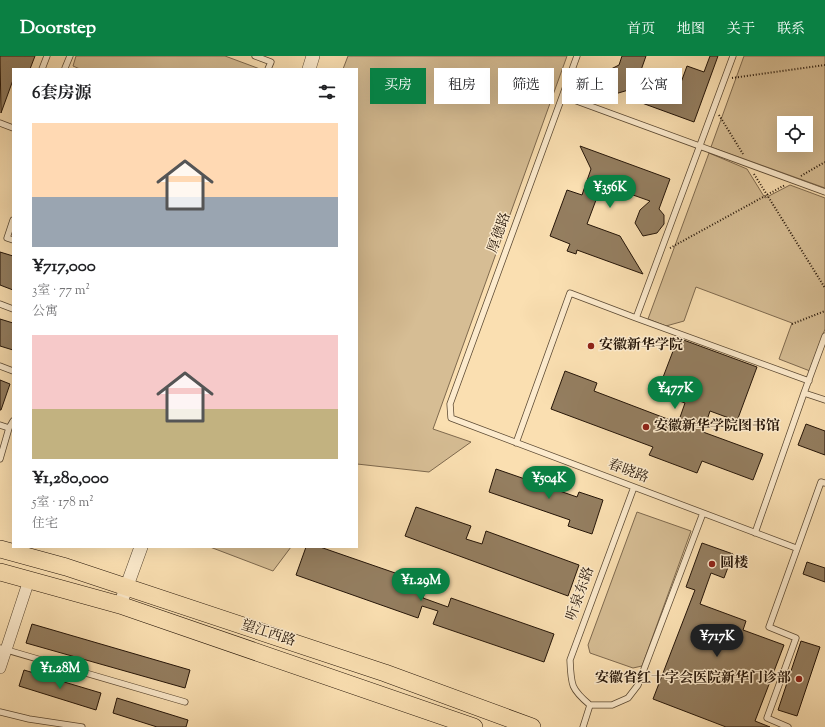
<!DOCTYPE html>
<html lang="zh">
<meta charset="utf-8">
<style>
:root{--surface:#fff;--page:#f2f2f2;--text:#202124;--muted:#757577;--accent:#0b8043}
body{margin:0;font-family:"Sorts Mill Goudy","Noto Serif SC",serif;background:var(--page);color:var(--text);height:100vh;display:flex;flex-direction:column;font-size:15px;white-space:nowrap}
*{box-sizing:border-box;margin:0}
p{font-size:13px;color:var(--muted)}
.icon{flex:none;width:22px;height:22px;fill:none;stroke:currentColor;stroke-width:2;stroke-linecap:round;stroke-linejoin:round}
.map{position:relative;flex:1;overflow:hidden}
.drawer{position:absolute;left:12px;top:12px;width:346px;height:480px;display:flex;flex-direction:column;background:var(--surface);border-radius:0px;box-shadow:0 4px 16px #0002}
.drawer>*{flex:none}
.top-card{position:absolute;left:370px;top:12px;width:380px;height:36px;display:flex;gap:8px}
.buttons{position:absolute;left:777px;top:60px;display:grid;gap:8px}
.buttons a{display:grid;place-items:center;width:36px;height:36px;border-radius:0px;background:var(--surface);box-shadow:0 4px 16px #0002;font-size:20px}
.price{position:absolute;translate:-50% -34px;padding:0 9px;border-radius:14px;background:var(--accent);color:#fff;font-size:13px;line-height:26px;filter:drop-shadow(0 1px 2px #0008)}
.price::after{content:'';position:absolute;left:50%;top:24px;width:12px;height:9px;margin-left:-6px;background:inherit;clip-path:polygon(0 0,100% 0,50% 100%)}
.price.active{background:#222;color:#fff}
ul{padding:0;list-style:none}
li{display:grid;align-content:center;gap:8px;height:212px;padding:0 20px}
li span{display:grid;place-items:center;height:124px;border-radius:0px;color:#555}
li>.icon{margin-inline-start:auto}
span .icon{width:72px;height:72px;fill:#fffc;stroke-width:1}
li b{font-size:17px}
h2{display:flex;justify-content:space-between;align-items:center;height:48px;padding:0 20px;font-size:17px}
.chip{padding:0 14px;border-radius:0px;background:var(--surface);box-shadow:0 4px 16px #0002;font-size:14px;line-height:36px}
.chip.active{background:var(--accent);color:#fff}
header{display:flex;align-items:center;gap:24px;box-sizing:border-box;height:56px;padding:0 20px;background:var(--accent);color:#fff}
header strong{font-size:19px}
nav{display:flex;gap:22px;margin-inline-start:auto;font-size:14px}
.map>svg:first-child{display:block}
.grass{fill:#d6bd94;stroke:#7e694e;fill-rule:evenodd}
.building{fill:#947e60;stroke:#251508}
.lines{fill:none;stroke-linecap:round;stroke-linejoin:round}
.service-casing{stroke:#5a4832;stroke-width:7}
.minor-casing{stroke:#5a4832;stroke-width:12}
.tertiary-casing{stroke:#5a4832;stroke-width:14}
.primary-casing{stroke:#251508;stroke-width:18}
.path{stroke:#251508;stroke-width:2;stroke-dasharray:1 2;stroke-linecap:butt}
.service{stroke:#fceacc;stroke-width:5.5}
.minor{stroke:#fceacc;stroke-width:11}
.tertiary{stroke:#fceacc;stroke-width:13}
.primary{stroke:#fadfb1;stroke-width:17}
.poi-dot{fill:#8f2418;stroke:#fceacc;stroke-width:1.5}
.labels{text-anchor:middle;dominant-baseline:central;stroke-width:3;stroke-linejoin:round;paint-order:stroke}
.street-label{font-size:14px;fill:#251508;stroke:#fceacc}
.poi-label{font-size:14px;font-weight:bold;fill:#251508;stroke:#fceacc;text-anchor:start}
</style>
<header>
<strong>Doorstep</strong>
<nav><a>首页</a><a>地图</a><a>关于</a><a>联系</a></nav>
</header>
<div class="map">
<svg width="825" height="671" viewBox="0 0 825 671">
<rect width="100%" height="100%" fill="#fadfb1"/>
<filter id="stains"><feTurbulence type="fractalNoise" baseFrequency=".005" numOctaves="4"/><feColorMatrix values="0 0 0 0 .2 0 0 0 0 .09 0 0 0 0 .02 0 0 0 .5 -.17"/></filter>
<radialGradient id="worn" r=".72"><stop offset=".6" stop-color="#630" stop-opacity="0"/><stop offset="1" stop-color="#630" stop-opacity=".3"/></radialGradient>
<!-- grass -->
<path class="grass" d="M76,0H225L260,13H80L73,10Z
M348,0H567L433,373L471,386L429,416L357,408V13H343Z
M744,0H825V132L711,91ZM784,67H806V89H784Z
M709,97L747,113L765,142L790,129L825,142V273L810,315L779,303L792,267L696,231L684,265L666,270L648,263Z
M637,456L691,475L642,610L633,612L590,597L588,589Z
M210,491H291L273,515Z"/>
<!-- building -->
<path class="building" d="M0,0H35L30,13H13V24L1,57Z
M622,0H646L640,17L679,32L687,10L704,16L710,0H718L694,66L631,43L635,32L615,38L606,36L601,29V24L603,17L619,9Z
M580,90L670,123L659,153L664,159V168L657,177L643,180L635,167L640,154L650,145L602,128L587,168L620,180L643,218L577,194L576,198L567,195L570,188L550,180L567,134L582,139L591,113Z
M0,196L13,200V234L0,229Z
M0,263L13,267V294L0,290Z
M678,282L757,311L737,365L710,355L703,376L763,398L753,424L702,405L697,417L649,399L653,391L551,353L565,315L597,327L594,335L678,367L685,347L657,337Z
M0,324L10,328L1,354H0Z
M806,368L825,375V399L798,389Z
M496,413L577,441L579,436L603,444L592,478L568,470L570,464L489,436Z
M416,451L471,470L466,483L482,488L486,475L579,509L568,540L405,480Z
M702,487L733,498L724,522L711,517L700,548L746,565L743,574L784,589L755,665L770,671H726L653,643L695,534L686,531Z
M306,491H320L427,528L423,542L448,551L451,542L554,578L544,606L433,568L438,555L422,550L418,562L296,519Z
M807,506L825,512V526L803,518Z
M32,568L190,614L185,632L26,587Z
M801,585L820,591L797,660L778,654Z
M24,614L101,637L96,654L19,630Z
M117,642L188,664L186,671H157L113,657Z"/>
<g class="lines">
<!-- service casing -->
<g class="service-casing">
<path id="service" d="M255,0L271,6L268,13
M577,0L450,348L451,362L796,492
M65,12L70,0
M42,13L47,0
M563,40L825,136
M0,67L13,72
M13,164L7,182L13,184
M0,248L13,253
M636,262L733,0
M0,310L13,315
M804,337L825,280
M0,369L9,372
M516,387L570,237L636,262L809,325
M0,403L9,372L13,365
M755,477L804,337L825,344
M0,592L185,646
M590,649H612L628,642L638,629L703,457
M590,649C571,633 571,629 570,604L634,431
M0,656L29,663L82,671
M583,671L590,649
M788,671L767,662L796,582L769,571L821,426L825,427"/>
</g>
<!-- minor casing -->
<g class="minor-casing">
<path id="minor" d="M0,612L29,524"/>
</g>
<!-- tertiary casing -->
<g class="tertiary-casing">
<path id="tertiary" d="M309,13L313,0
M120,549L141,491"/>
</g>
<!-- primary casing -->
<g class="primary-casing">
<path id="primary" d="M0,493L66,511L385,617L532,671
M0,516L120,549L474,671"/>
</g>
<!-- path -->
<path class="path" d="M732,22L825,9
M719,59L743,98
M754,118L825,232
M801,120L825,106
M670,192L785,129
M792,268L825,255"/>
<!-- service -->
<use href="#service" class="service"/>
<!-- minor -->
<use href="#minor" class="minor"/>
<!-- tertiary -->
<use href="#tertiary" class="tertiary"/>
<!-- primary -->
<use href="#primary" class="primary"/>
</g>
<!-- markers -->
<g class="poi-dot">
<circle cx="591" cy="290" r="4"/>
<circle cx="646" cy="371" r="4"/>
<circle cx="712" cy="508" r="4"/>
<circle cx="799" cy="623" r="4"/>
</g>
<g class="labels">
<!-- street labels -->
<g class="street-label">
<text transform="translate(500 177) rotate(-70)">厚德路</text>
<text transform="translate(628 416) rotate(21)">春晓路</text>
<text transform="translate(581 538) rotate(-70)">听泉东路</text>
<text transform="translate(268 578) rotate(18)">望江西路</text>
</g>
<!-- poi labels -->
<g class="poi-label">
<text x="599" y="290">安徽新华学院</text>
<text x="654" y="371">安徽新华学院图书馆</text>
<text x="720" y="508">圆楼</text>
<text x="791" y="623" text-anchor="end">安徽省红十字会医院新华门诊部</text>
</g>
</g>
<rect width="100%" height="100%" filter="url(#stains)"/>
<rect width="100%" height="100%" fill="url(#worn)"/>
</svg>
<div class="buttons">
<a><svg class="icon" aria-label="locate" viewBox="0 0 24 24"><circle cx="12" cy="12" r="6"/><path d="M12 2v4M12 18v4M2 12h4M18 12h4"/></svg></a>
</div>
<b class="price" style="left:610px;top:153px">¥356K</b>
<b class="price" style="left:675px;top:354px">¥477K</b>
<b class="price" style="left:549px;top:444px">¥504K</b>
<b class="price" style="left:421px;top:546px">¥1.29M</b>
<b class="price active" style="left:717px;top:602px">¥717K</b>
<b class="price" style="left:60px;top:634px">¥1.28M</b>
<div class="top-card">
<a class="chip active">买房</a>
<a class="chip">租房</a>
<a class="chip">筛选</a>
<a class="chip">新上</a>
<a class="chip">公寓</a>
</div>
<section class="drawer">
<h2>6套房源<svg class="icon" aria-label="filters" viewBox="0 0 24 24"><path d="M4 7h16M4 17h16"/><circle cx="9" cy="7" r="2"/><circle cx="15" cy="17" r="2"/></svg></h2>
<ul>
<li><span style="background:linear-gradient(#ffd9b3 60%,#9aa5b1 0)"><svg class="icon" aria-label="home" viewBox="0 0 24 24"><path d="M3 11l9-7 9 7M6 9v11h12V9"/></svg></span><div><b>¥717,000</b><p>3室 · 77 m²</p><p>公寓</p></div></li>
<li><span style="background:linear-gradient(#f6c9c9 60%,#c2b280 0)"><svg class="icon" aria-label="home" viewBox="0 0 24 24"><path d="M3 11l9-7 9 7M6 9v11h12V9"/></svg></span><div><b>¥1,280,000</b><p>5室 · 178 m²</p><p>住宅</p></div></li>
</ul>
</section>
</div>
